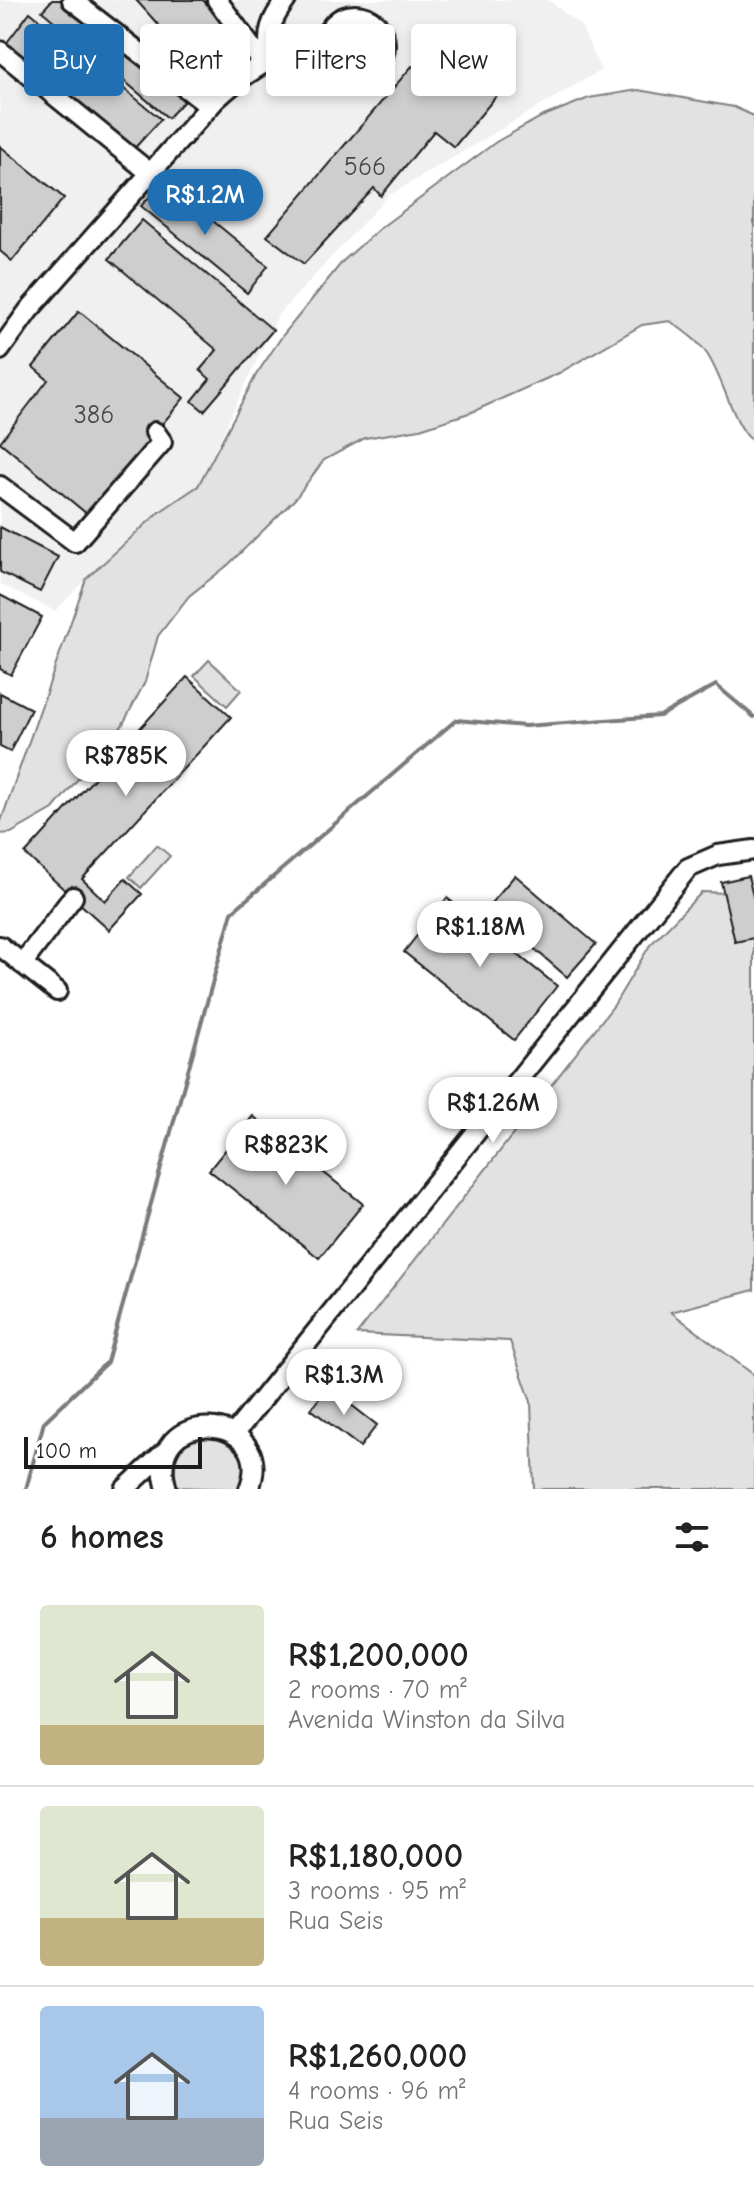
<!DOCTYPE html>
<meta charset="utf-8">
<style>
:root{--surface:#fff;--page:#f2f2f2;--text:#222;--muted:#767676;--line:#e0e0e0;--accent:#1f6fb2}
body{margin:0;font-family:"Comic Neue",sans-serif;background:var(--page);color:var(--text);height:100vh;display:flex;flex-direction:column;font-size:30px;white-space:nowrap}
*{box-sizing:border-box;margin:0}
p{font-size:26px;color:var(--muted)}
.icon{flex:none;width:44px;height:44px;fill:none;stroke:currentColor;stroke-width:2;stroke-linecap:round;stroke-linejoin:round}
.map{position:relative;height:1489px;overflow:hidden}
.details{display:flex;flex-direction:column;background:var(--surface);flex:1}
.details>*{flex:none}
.guide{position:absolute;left:24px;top:24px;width:706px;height:72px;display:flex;gap:16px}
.scale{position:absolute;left:24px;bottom:20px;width:178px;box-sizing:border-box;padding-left:8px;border:4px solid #1c1c1c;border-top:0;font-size:22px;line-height:28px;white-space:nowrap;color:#1c1c1c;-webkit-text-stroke:6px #fff;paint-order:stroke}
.price{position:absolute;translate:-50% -68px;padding:0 18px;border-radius:28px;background:#fff;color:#222;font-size:26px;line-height:52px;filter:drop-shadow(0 2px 4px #0008)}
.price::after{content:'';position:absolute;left:50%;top:48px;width:24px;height:18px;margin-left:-12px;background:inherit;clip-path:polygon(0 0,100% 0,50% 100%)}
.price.on{background:var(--accent);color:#fff}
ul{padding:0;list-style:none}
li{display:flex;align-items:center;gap:24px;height:200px;padding:0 40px}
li+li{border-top:2px solid var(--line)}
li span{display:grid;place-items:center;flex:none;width:224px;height:160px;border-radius:8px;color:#555}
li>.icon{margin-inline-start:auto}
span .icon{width:96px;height:96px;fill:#fffc;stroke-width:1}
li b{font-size:34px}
h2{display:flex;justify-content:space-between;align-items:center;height:96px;padding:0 40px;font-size:34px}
.pill{padding:0 28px;border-radius:8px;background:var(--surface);box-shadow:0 4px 12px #0003;font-size:28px;line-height:72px}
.pill.on{background:var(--accent);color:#fff}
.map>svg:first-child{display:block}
.built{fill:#f0f0f0}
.green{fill:#e2e2e2;stroke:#7f7f7f;stroke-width:2}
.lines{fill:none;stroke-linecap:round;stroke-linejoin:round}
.stream{stroke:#7a7a7a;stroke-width:4}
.building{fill:#cecece;stroke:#1c1c1c;stroke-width:2}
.minor-casing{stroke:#1c1c1c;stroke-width:24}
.minor{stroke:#fff;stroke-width:18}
.labels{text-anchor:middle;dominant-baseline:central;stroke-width:8;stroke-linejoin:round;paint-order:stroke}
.number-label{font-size:26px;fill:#484848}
</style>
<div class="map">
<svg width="754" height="1489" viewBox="0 0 754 1489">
<rect width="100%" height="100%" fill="#fff"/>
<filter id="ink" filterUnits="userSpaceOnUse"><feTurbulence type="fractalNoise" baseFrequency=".0125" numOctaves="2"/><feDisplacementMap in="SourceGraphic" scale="16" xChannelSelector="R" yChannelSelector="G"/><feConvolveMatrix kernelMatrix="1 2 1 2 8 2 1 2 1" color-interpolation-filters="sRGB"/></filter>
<g filter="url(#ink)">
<!-- built -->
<path class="built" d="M0,0H548L581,26L601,70L388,196L278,315L198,486L121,544L55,611L0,584Z"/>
<!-- green -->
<path class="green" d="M331 45a24 24 0 1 1 48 0a24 24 0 1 1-48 0Z
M638,90L734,107L754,116V442C734,429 723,377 707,354C699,341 682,330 670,321L642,325L559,373L472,412L420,429L365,438L324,460L295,499L228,565L189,596L158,636L145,682L122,726L53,809L11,833L0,834V824L86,579L158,513L198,486L256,375L283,335L343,261L379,229L496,142L541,117L589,98Z
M209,660L241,690L227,706L194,676Z
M157,845L170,856L141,888L129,877Z
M702,892L754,894V1290L671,1312L754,1375V1489H534L531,1402L510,1341L357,1334L614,1005L650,945Z
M206,1435C232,1442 255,1459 238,1489L176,1487C172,1459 177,1441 206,1435Z"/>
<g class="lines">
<!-- stream -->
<path class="stream" d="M26,1489L44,1422L107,1362L232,912L456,720L525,726L660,716L716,685L754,717"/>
</g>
<!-- building -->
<path class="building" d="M52,0H65L184,101L168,118L42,11Z
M136,0H203L236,36L198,69Z
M30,12L161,119L131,152L5,45Z
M475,60L508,82L454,147L434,131L381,196L374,188L304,264L267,236L412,66L448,93Z
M184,62L206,82L198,91L175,71Z
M0,146L64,198L12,261L0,251Z
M164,181L268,266L247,293L141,206Z
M142,220L273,330L204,411L192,401L210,379L200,370L217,350L109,259Z
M79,311L184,398L87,514L0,442L48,380L33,367Z
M0,527L58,557L40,592L0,572Z
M0,595L42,617L11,675L0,669Z
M187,677L231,717L82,879L105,901L125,879L142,894L109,930L25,854Z
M0,693L31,709L10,752L0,747Z
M515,875L596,944L567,977L487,908Z
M748,876L754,900V938L735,942L721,882Z
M447,898L557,986L514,1040L404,952Z
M253,1116L363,1204L319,1258L209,1170Z
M328,1387L377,1425L360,1447L311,1409Z"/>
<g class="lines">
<!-- minor casing -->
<g class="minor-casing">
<path id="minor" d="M72,0L209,106
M217,0L263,63
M325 45a30 30 0 1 1 60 0a30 30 0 1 1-60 0Z
M0,51L150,173
M271,59C266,33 270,21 286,0
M0,350L29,310L216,99C248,70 283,49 325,38
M0,486L75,542L162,442L155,432
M0,946L57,991
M22,964L73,897
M234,1434L688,868L718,855L754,850
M125,1489L168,1449
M167,1489C140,1402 280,1412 249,1489"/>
</g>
<!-- minor -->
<use href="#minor" class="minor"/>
</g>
</g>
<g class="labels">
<!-- number labels -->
<g class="number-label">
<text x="365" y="167">566</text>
<text x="94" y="415">386</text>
</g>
</g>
</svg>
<div class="scale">100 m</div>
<b class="price on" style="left:205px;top:237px">R$1.2M</b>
<b class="price" style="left:126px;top:798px">R$785K</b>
<b class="price" style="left:480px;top:969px">R$1.18M</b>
<b class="price" style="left:493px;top:1145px">R$1.26M</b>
<b class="price" style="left:286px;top:1187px">R$823K</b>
<b class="price" style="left:344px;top:1417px">R$1.3M</b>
<div class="guide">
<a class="pill on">Buy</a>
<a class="pill">Rent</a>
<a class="pill">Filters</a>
<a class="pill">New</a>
</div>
</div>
<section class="details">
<h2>6 homes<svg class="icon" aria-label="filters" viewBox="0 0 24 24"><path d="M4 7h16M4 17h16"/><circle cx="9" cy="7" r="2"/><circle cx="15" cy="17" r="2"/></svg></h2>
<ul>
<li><span style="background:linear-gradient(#dfe7d0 75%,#c2b280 0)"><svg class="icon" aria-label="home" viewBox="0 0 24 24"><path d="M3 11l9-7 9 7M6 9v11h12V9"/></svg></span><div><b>R$1,200,000</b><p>2 rooms · 70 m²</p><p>Avenida Winston da Silva</p></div></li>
<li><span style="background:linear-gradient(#dfe7d0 70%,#c2b280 0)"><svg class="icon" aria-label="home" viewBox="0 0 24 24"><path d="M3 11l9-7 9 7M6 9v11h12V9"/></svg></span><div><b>R$1,180,000</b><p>3 rooms · 95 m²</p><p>Rua Seis</p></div></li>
<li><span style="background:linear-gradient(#a9c7e8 70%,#9aa5b1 0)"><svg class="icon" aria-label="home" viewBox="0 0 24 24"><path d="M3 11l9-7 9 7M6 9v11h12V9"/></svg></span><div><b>R$1,260,000</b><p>4 rooms · 96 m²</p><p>Rua Seis</p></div></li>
</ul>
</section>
